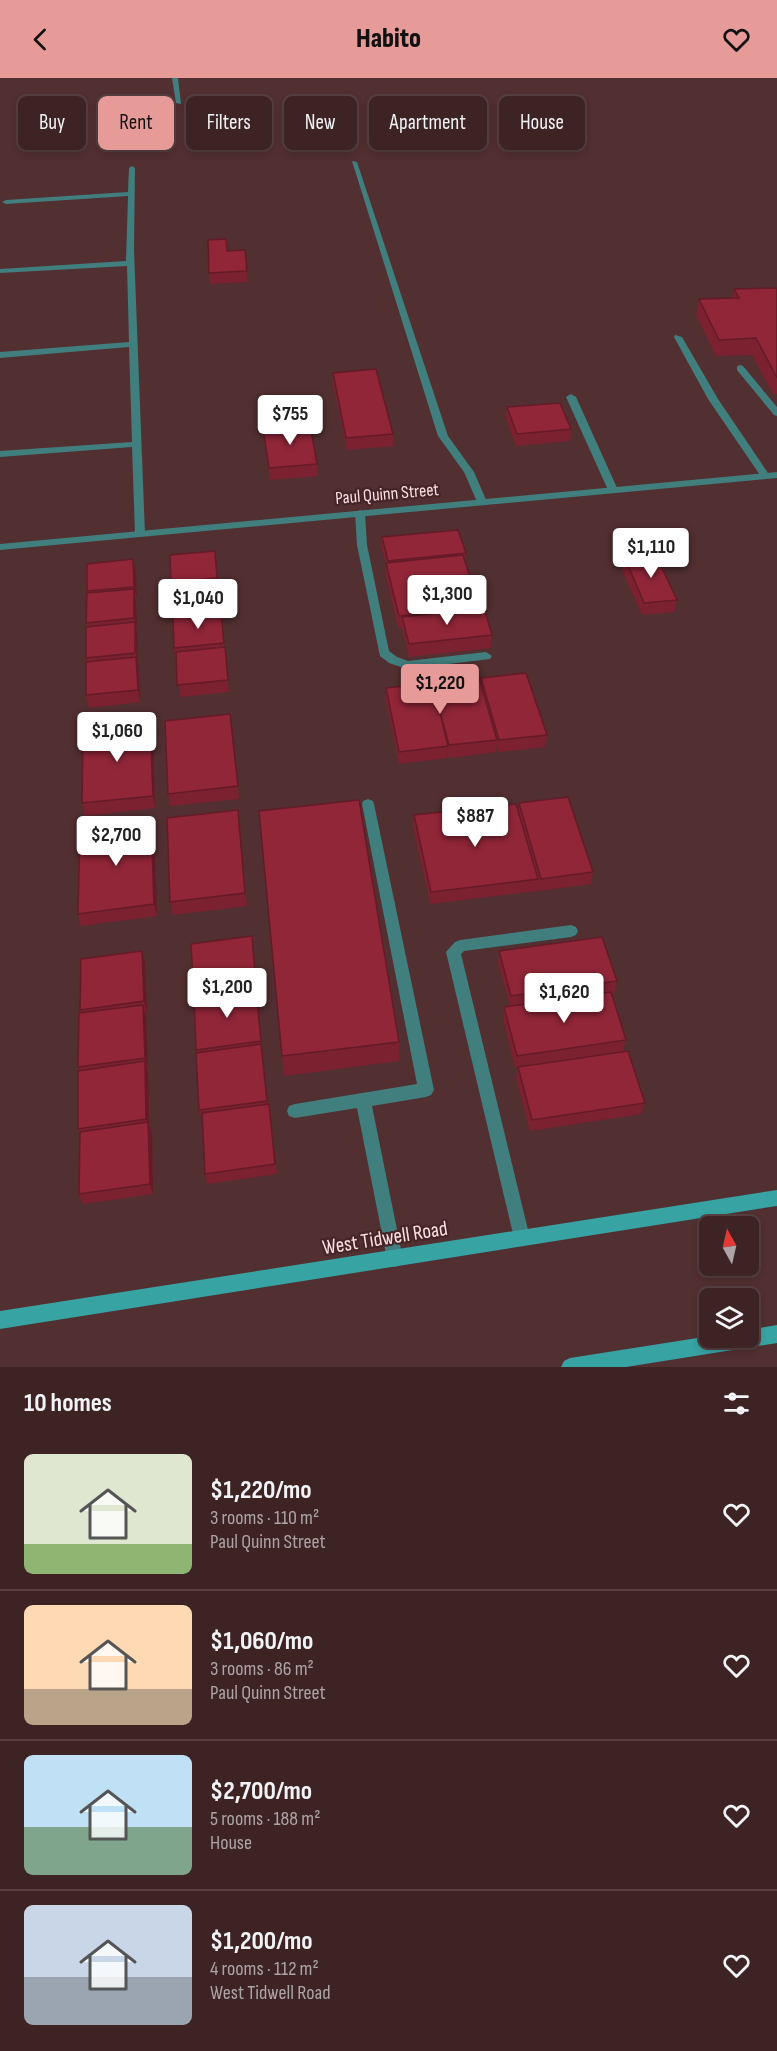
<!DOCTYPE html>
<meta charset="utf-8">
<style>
:root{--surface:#3e2325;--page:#492f32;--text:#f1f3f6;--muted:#ada4a7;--line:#574042;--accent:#e69b98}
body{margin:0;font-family:"Sofia Sans Condensed",sans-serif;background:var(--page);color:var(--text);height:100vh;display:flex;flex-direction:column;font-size:22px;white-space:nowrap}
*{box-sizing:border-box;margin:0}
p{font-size:20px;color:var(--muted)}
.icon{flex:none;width:33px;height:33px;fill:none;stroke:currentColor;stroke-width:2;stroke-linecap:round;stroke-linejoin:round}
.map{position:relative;height:1289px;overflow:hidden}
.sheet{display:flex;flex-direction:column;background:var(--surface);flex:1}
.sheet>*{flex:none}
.banner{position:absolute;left:18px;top:18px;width:741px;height:54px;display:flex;gap:12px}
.needle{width:39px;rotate:352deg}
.tools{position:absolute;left:699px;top:1138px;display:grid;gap:12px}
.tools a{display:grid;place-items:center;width:60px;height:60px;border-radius:9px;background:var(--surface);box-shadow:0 3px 9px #0003,0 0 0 2px var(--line);font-size:30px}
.price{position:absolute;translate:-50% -51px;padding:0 14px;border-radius:6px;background:#fff;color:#222;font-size:20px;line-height:39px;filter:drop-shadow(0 2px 3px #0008)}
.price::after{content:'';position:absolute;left:50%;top:36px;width:18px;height:14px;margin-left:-9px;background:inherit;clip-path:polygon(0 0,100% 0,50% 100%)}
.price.current{background:var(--accent);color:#111}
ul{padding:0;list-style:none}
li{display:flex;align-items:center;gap:18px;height:150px;padding:0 24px}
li+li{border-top:2px solid var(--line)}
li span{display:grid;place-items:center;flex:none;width:168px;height:120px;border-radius:9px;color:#555}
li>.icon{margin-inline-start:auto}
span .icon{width:72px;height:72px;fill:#fffc;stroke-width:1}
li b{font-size:26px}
h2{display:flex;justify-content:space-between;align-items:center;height:72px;padding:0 24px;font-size:26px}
.tag{padding:0 21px;border-radius:9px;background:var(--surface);box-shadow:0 3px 9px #0003,0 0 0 2px var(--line);font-size:21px;line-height:54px}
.tag.current{background:var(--accent);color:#111}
header{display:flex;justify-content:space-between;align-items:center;height:78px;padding:0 24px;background:var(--accent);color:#111;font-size:27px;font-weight:800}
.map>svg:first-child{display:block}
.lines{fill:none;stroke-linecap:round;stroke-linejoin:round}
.service{fill:#417e7e;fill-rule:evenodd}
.minor{fill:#417e7e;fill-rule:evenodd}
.tertiary{fill:#417e7e;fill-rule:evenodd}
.secondary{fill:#37a3a3;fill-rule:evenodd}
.wall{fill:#7c2130}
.shaded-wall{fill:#651b27}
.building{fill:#902638;stroke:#651b27;stroke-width:1.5}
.labels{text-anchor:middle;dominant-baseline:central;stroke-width:4.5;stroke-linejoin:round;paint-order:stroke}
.street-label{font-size:18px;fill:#f9e1e2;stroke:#472527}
.near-street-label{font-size:21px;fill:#f9e1e2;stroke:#472527}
</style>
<header><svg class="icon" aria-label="back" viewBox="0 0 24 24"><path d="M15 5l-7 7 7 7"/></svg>Habito<svg class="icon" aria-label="heart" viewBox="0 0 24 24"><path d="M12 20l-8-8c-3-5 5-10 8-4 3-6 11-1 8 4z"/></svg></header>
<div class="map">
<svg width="777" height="1289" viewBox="0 0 777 1289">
<rect width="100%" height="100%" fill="#522f31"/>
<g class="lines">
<!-- service -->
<path class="service" d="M172,0H178L181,26L176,25Z
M352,83L357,84L448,358L474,394L487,424L486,426H478L464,394L438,358Z
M675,257L682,259L718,321L770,398L768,400H762L708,321L674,259Z
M740,287L743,288L777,329V338L774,337L737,292V288Z
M571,316L576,319L618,412L616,414H610L608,412L566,319Z
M360,432L365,435L367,467L389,573L397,579L408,583L486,574L492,578L490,581L407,591L389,585L380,578L357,467L355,435Z
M368,721L373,723L374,726L434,1012L431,1017L426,1019L372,1028L403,1181L401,1187L395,1189L389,1187L387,1181L357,1030L295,1040L289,1038L287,1033L289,1028L295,1026L417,1006L362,726L363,723Z
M571,847L576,849L578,853L576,857L571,859L464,873L461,876L530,1160L528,1166L522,1168L516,1166L514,1160L446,874L455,864L460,862Z"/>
<!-- minor -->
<path class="minor" d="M132,88L135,90L134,172L145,456L140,459L135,456L132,369L0,379V373L132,364L129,269L0,280V274L129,264L127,188L0,195V191L126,183L128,118L6,126L2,124L6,122L128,114L129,90Z"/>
<!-- tertiary -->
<path class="tertiary" d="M777,394V400L0,472V466Z"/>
<!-- secondary -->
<path class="secondary" d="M777,1112V1128L0,1251V1233Z
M777,1247V1265L626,1289H561L564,1283L570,1280L710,1258V1260H748V1252Z"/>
</g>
<!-- wall -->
<path class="wall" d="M245,172L248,204L210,206L209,195L227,173Z
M734,211L777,212V316H773L752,277L716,278L696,237L699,221L732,220Z
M333,295L393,356V368L347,372L333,306Z
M507,329L571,351L570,363L516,368L506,341Z
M263,350L317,386L318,398L270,402Z
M382,459L466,475L465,483L479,531L492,557L491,570L409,579L402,550H398L386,498V486L382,472Z
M170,477L216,485L229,614L180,619L174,570Z
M625,480L677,522L674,534L642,537L622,492Z
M133,481L136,494V552L140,624L89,630L86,617L87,513Z
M481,600L547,657L545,669L498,674L496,669V674L449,680L447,675V680L399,686L386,623V610L480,606Z
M232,648L239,721L170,728L168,716Z
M153,657L155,730L85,738L82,725Z
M519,725L593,794L591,806L539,813L537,808V813L430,826L413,749L414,737L518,732Z
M239,744L247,828L173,837L170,824Z
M154,754L157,838L81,848L78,836Z
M253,870L262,974L277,1096L207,1106L205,1096L202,1043L199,1032L194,916Z
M499,873L617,903L614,915L611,916L626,962L623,973L645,1025L641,1036L530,1053L516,1000L518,989L515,990L503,941L504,929L510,928L498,885Z
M145,885L147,935H145L146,938L148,991H147L148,995L149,1047L152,1055L153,1116L83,1126L79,1116L80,1056L78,1051L80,992L78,989L81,935L80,932Z
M399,964V983L284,998L282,978Z"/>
<!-- shaded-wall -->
<path class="shaded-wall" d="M133,481L136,494L137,521L134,509Z
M134,511L136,523L137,552L134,540Z
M135,544L137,556L140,624L138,612Z
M150,644L153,657L155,730L153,718Z
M151,742L154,754L157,838L154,826Z
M142,873L145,885L147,935L144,923Z
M143,927L146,938L148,991L145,980Z
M145,983L148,995L149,1047L152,1055L153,1116L150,1106L149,1049L146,1041Z"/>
<!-- building -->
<path class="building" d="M226,161L227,173L245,172L247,193L209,195L208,162Z
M776,210L777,212V300L756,260L719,262L699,221L739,220L734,211Z
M376,291L393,356L346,360L333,295Z
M560,325L571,351L517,356L507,329Z
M310,346L317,386L269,390L263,350Z
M458,452L466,475L388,483L382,459Z
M215,473L217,500L171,505L170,477Z
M463,477L479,529L399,538L386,485Z
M656,477L677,522L644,525L625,480Z
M133,481L134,509L87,513V486Z
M217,502L220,530L172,535L171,507Z
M134,511V540L86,545L87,515Z
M484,530L492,557L409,566L402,539Z
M221,534L224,565L174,570L173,540Z
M135,544V575L86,580V549Z
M225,569L228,602L177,607L176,574Z
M136,579L138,612L86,617V584Z
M526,595L547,657L499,662L481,600Z
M479,600L497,662L449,667L437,622L448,668L399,674L386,610Z
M230,636L238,708L168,716L165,643Z
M150,644L153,718L82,725L83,652Z
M568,719L593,794L541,801L519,725Z
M359,722L399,964L282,978L259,733Z
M516,726L538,801L431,814L414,737Z
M238,732L245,815L170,824L167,740Z
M151,742L154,826L78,836L80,750Z
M252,858L256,907L194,916L191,866Z
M602,859L617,903L511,918L499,873Z
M142,873L144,923L80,932L81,881Z
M256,911L261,963L196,972L194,919Z
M611,914L626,962L517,978L504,929Z
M143,927L145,980L78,989L79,935Z
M261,966L267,1023L199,1032L196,975Z
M628,973L645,1025L532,1042L518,989Z
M145,983L146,1041L78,1051V993Z
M269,1026L275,1086L205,1096L202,1035Z
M148,1044L150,1106L79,1116L80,1054Z"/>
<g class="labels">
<!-- street labels -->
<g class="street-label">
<text transform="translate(387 416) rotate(-5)">Paul Quinn Street</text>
</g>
<!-- near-street labels -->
<g class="near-street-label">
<text transform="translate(385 1160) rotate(-9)">West Tidwell Road</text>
</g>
</g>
</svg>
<div class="tools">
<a><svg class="needle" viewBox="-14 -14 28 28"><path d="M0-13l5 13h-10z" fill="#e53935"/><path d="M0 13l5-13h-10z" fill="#ada4a7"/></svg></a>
<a><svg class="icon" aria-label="layers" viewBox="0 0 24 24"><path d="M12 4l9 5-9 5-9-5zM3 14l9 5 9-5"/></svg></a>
</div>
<b class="price" style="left:290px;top:368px">$755</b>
<b class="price" style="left:651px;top:501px">$1,110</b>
<b class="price" style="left:447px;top:548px">$1,300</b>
<b class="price" style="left:198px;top:552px">$1,040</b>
<b class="price current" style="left:440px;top:637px">$1,220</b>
<b class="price" style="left:117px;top:685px">$1,060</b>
<b class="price" style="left:475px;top:770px">$887</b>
<b class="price" style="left:116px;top:789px">$2,700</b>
<b class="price" style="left:227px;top:941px">$1,200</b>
<b class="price" style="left:564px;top:946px">$1,620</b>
<div class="banner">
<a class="tag">Buy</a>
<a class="tag current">Rent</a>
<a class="tag">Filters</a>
<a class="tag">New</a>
<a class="tag">Apartment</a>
<a class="tag">House</a>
</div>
</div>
<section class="sheet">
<h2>10 homes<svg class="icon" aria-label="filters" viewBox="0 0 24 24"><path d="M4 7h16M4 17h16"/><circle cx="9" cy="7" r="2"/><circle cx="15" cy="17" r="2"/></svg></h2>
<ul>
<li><span style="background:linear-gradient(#dfe7d0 75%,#8fb573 0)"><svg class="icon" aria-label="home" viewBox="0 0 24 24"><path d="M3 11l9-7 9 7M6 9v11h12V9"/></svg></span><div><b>$1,220/mo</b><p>3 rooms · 110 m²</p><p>Paul Quinn Street</p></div><svg class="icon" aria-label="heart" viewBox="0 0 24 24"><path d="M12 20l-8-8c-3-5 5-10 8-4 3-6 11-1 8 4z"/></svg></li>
<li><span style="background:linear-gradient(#ffd9b3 70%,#b9a48a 0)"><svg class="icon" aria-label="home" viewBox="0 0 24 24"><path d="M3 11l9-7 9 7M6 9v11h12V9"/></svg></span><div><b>$1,060/mo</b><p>3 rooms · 86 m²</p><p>Paul Quinn Street</p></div><svg class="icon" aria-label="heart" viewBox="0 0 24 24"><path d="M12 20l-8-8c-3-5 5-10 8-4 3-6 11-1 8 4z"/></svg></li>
<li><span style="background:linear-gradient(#bfe0f5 60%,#7fa58c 0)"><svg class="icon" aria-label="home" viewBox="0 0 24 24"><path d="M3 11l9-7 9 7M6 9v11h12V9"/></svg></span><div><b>$2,700/mo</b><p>5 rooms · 188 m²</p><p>House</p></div><svg class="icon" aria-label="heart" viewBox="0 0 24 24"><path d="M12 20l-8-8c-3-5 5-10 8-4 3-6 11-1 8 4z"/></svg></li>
<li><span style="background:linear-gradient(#c9d6e8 60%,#9aa5b1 0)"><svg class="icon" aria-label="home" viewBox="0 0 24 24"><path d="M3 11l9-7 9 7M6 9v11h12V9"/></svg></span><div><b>$1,200/mo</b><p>4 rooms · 112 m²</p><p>West Tidwell Road</p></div><svg class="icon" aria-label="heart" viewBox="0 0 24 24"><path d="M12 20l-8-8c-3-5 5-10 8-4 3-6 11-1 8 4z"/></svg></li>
</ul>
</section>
